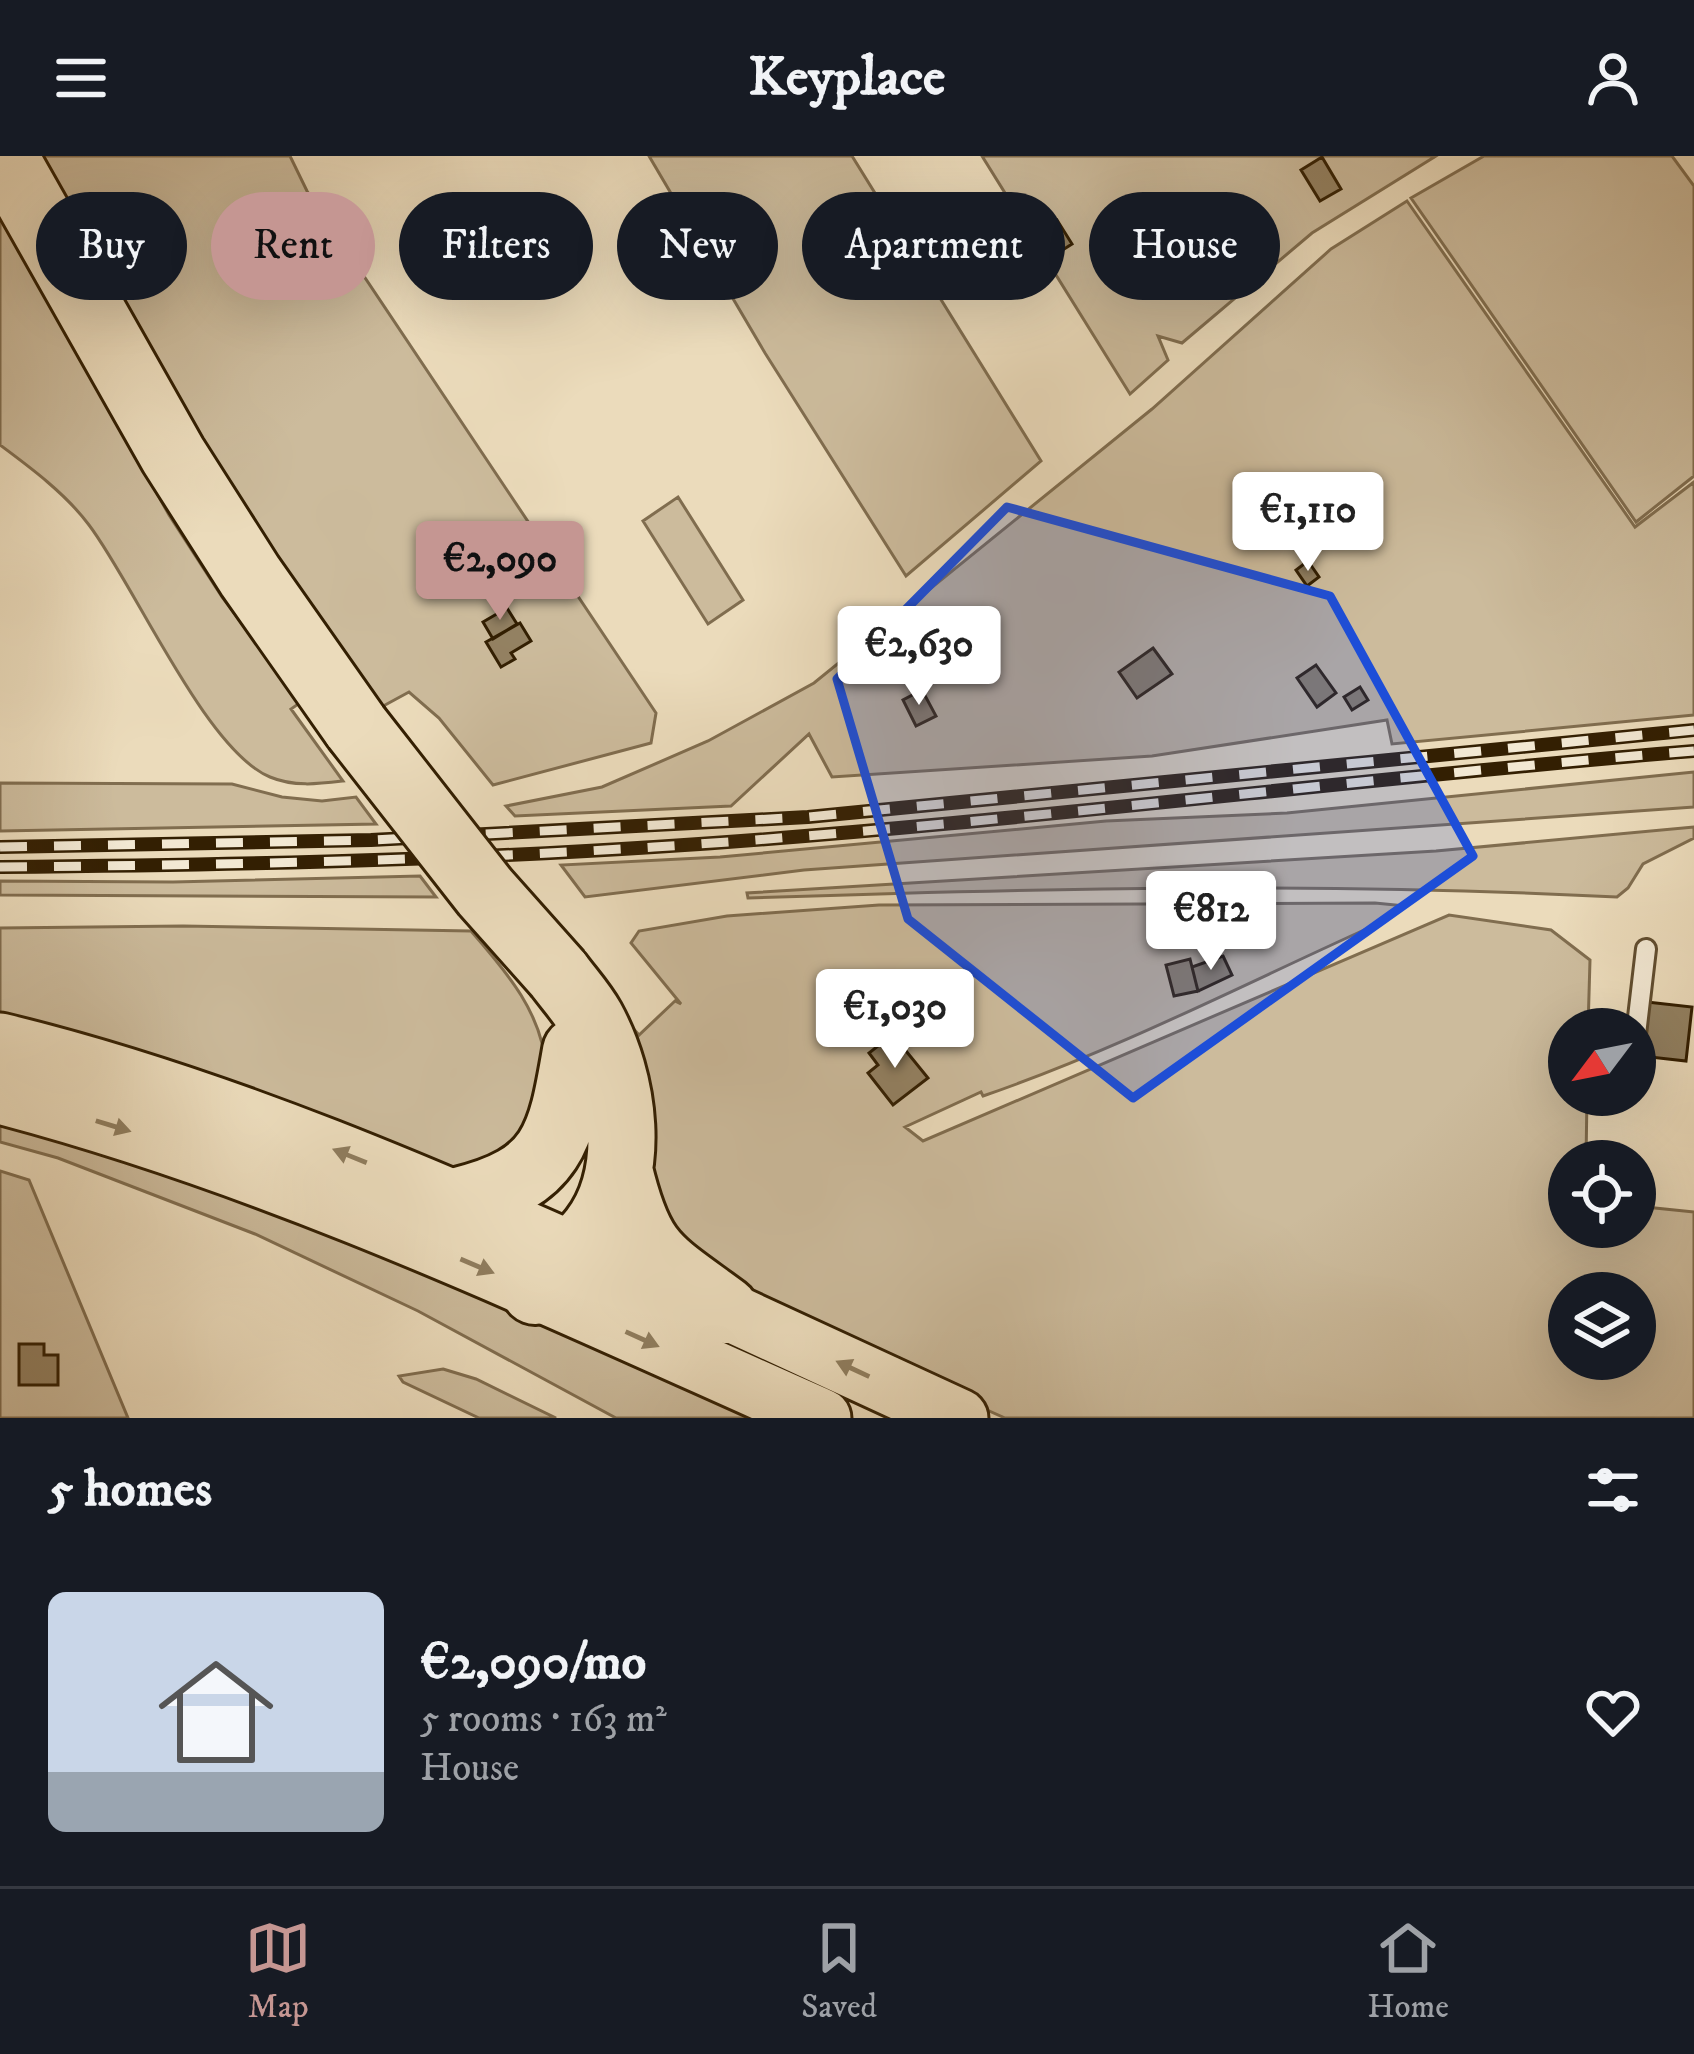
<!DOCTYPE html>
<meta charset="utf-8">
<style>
:root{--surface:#171b24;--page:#242831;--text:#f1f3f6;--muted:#9ea1a6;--line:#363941;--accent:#c59692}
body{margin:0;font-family:"IM FELL DW Pica",serif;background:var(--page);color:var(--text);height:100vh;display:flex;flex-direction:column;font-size:45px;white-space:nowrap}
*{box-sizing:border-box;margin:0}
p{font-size:39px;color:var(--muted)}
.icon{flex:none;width:66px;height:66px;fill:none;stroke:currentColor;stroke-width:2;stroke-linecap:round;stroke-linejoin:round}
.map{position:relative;height:1262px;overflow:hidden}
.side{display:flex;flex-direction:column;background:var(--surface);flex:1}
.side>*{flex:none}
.guide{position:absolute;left:36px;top:36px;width:1623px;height:108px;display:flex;gap:24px}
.needle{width:78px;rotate:238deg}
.buttons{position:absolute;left:1548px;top:852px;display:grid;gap:24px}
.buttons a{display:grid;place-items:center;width:108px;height:108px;border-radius:50%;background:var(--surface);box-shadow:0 12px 48px #0002;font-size:60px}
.price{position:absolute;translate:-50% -102px;padding:0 27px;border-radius:12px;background:#fff;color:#222;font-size:39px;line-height:78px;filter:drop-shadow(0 3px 6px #0008)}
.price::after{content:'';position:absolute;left:50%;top:72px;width:36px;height:27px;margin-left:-18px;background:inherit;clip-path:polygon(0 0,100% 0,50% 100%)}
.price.active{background:var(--accent);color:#111}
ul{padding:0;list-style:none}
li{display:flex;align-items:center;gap:36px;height:300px;padding:0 48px}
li+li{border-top:3px solid var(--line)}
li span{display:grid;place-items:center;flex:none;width:336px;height:240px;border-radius:18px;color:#555}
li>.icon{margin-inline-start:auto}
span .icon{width:144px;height:144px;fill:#fffc;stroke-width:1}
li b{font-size:51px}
h2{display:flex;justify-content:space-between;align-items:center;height:144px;padding:0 48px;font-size:51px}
.chip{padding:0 42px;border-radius:54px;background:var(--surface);box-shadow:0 12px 48px #0002;font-size:42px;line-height:108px}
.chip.active{background:var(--accent);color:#111}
header{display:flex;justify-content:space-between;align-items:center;height:156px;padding:0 48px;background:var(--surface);font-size:54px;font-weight:800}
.tab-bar{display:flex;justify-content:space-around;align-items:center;height:168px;border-top:3px solid var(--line);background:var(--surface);font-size:33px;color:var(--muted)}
.tab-bar a{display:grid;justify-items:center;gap:6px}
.tab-bar .active{color:var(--accent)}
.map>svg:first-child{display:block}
.green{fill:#ccbb9c;stroke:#806d4f;stroke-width:3;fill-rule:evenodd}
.building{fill:#938162;stroke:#331f02;stroke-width:3}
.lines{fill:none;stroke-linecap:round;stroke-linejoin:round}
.lane-casing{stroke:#614e30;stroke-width:24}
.primary-casing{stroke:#331f02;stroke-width:63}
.highway-casing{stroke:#331f02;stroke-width:72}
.lane{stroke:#f2e8d3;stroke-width:18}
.primary{stroke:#ebdbbb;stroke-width:57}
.highway{stroke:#ebdbbb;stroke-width:66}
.rail-casing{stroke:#331f02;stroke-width:14}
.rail{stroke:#f2e8d3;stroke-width:9;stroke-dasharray:27;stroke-linecap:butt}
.highway-bridge-casing{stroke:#331f02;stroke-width:72;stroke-linecap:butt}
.highway-bridge{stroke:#ebdbbb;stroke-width:66}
.oneway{fill:#8f7d5e}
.marked{fill:#1d4ed8;fill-opacity:0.2;stroke:#1d4ed8;stroke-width:9;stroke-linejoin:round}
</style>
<header><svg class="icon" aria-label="menu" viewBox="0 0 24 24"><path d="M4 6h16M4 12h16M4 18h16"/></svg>Keyplace<svg class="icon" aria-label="person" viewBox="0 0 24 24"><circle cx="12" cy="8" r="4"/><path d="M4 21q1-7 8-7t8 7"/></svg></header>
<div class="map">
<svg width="1694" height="1262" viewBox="0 0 1694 1262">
<rect width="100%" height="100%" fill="#ebdbbb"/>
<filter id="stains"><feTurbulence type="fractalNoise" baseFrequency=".00167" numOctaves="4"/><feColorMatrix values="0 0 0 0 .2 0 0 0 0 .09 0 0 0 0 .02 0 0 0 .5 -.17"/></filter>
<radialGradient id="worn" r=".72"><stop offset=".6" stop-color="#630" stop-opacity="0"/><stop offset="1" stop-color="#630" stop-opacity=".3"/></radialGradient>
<!-- green -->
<path class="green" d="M19,0H290L307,35L656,557L651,587L493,629L439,562L409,536L363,561Z
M649,0H852L1041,305L906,420L765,197Z
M982,0H1436L1312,77L1182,187L1158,180L1168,204L1130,238Z
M1484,0H1672L1694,30V320L1636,366L1411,42Z
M1407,45L1635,371L1694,326V559L1392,588L1387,564L1152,600L832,621L809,578L731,650L515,660L506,650L602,631L708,585L814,527L1152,253L1331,93Z
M0,56L169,359L222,441L301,546L291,553L343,625C318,628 294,631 270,621C206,595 134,428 89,369C66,338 31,312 0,289Z
M678,341L743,444L708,468L643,365Z
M1694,616V651L804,714L585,741L561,709L720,701L1106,665L1287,657Z
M0,627L232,628L282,641L322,645L356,641L376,668L0,675Z
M1694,671V682L1643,708L1628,732L1617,741C1327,726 1037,732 748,742L747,737L1436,695Z
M420,720L436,741L0,739V725L173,726Z
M1375,747L1406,750L1384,765C1252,824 1120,893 983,940L981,936L905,971L923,985L1449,759L1551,774L1590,804L1588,873H1569V939H1587L1586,1005H1569V1071H1635V1050L1694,1056V1262H1005L891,1211L665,1096L616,853L639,879L675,845L681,848L631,787L639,775L727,760L879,749ZM1569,1137H1635V1203H1569Z
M183,770L471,775C506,815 545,860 546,916C547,937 537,962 532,982L462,1020L0,868V772Z
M0,966L235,1039L414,1113L753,1262H616L418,1155L255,1078L58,1002L0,986Z
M0,1015L29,1024L128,1262H0Z
M443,1213L476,1223L556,1262H479L403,1226L399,1220Z"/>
<!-- building -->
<path class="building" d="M1322,1L1341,33L1320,45L1301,14Z
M1057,64L1072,88L1053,100L1038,76Z
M1308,405L1319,421L1307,430L1296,414Z
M507,452L517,468L493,483L483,466Z
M520,467L531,485L511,497L515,503L501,511L486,486Z
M1153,492L1172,518L1137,542L1119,516Z
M1316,509L1336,537L1317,551L1297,522Z
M1360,531L1368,544L1352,554L1344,541Z
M922,534L936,560L916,570L903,544Z
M1223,800L1232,819L1198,835L1192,811Z
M1190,803L1198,835L1174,840L1166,809Z
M1647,846L1692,851L1686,905L1641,900Z
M888,882L898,894L902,890L928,922L893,949L868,917L878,909L869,897Z
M1635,1022L1647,1023L1644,1048L1635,1047Z
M19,1188H44V1199H58V1229H19Z"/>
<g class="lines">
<!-- lane casing -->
<g class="lane-casing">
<path id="lane" d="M1635,887L1646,793"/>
</g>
<!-- primary casing -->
<g class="primary-casing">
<path id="primary" d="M0,886C235,943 455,1043 676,1141L725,1154L959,1262
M0,939C286,1014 553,1143 822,1262"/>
</g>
<!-- highway casing -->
<g class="highway-casing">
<path id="highway" d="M4,0L173,299L250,420L356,571
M619,1014C640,1101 656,1103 725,1154
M458,1045C554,1022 561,983 576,895
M535,1135C554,1115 576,1096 593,1075C638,1017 624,923 591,863C582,847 569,833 558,818"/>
</g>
<!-- lane -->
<use href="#lane" class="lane"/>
<!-- primary -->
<use href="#primary" class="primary"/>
<!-- highway -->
<use href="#highway" class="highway"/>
<!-- rail casing -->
<g class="rail-casing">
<path id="rail" d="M0,691L371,684L808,661L1694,574
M0,711C218,709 436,705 654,691C1001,669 1347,623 1694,595"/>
</g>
<!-- rail -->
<use href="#rail" class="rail"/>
<!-- highway-bridge casing -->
<g class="highway-bridge-casing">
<path id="highway-bridge" d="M356,571L485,736L558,818"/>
</g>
<!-- highway-bridge -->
<use href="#highway-bridge" class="highway-bridge"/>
</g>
<!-- one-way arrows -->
<defs><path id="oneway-solid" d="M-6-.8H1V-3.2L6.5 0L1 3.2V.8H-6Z" transform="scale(3)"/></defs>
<g class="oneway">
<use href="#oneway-solid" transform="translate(113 970) rotate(17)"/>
<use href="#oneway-solid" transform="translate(350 1000) rotate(-158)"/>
<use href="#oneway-solid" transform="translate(477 1110) rotate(23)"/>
<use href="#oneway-solid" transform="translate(642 1183) rotate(24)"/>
<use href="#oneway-solid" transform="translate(853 1213) rotate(-155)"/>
</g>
<!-- marked area -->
<path class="marked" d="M1007,351L1330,440L1473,700L1133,942L908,763L837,523Z"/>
<rect width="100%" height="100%" filter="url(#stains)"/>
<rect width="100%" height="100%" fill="url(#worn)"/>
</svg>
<div class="buttons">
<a><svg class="needle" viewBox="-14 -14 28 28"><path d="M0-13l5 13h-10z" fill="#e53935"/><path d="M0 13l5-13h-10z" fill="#9ea1a6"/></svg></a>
<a><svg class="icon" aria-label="locate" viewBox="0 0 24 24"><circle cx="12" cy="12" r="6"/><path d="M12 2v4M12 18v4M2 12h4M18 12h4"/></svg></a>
<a><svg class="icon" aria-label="layers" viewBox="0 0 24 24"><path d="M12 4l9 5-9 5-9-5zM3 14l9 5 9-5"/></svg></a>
</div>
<b class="price" style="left:1308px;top:418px">€1,110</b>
<b class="price active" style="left:500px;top:467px">€2,090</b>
<b class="price" style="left:919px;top:552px">€2,630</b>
<b class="price" style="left:1211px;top:817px">€812</b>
<b class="price" style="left:895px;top:915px">€1,030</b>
<div class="guide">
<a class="chip">Buy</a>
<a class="chip active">Rent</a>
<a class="chip">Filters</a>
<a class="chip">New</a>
<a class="chip">Apartment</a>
<a class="chip">House</a>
</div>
</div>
<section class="side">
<h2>5 homes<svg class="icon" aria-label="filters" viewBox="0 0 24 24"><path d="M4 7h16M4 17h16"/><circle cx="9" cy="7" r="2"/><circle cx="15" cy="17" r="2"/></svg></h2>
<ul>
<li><span style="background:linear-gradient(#c9d6e8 75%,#9aa5b1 0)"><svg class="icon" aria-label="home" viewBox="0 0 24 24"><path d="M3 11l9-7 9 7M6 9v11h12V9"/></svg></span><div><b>€2,090/mo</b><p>5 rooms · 163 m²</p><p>House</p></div><svg class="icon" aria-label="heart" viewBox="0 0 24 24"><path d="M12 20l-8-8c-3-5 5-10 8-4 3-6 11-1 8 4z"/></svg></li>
</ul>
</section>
<nav class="tab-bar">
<a class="active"><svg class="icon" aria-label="map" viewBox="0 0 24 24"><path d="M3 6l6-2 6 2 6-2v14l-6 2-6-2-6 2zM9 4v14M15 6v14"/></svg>Map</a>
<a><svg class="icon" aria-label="saved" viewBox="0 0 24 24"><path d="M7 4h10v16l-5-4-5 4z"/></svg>Saved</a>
<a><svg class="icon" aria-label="home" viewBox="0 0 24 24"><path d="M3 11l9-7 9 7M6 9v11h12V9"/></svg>Home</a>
</nav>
